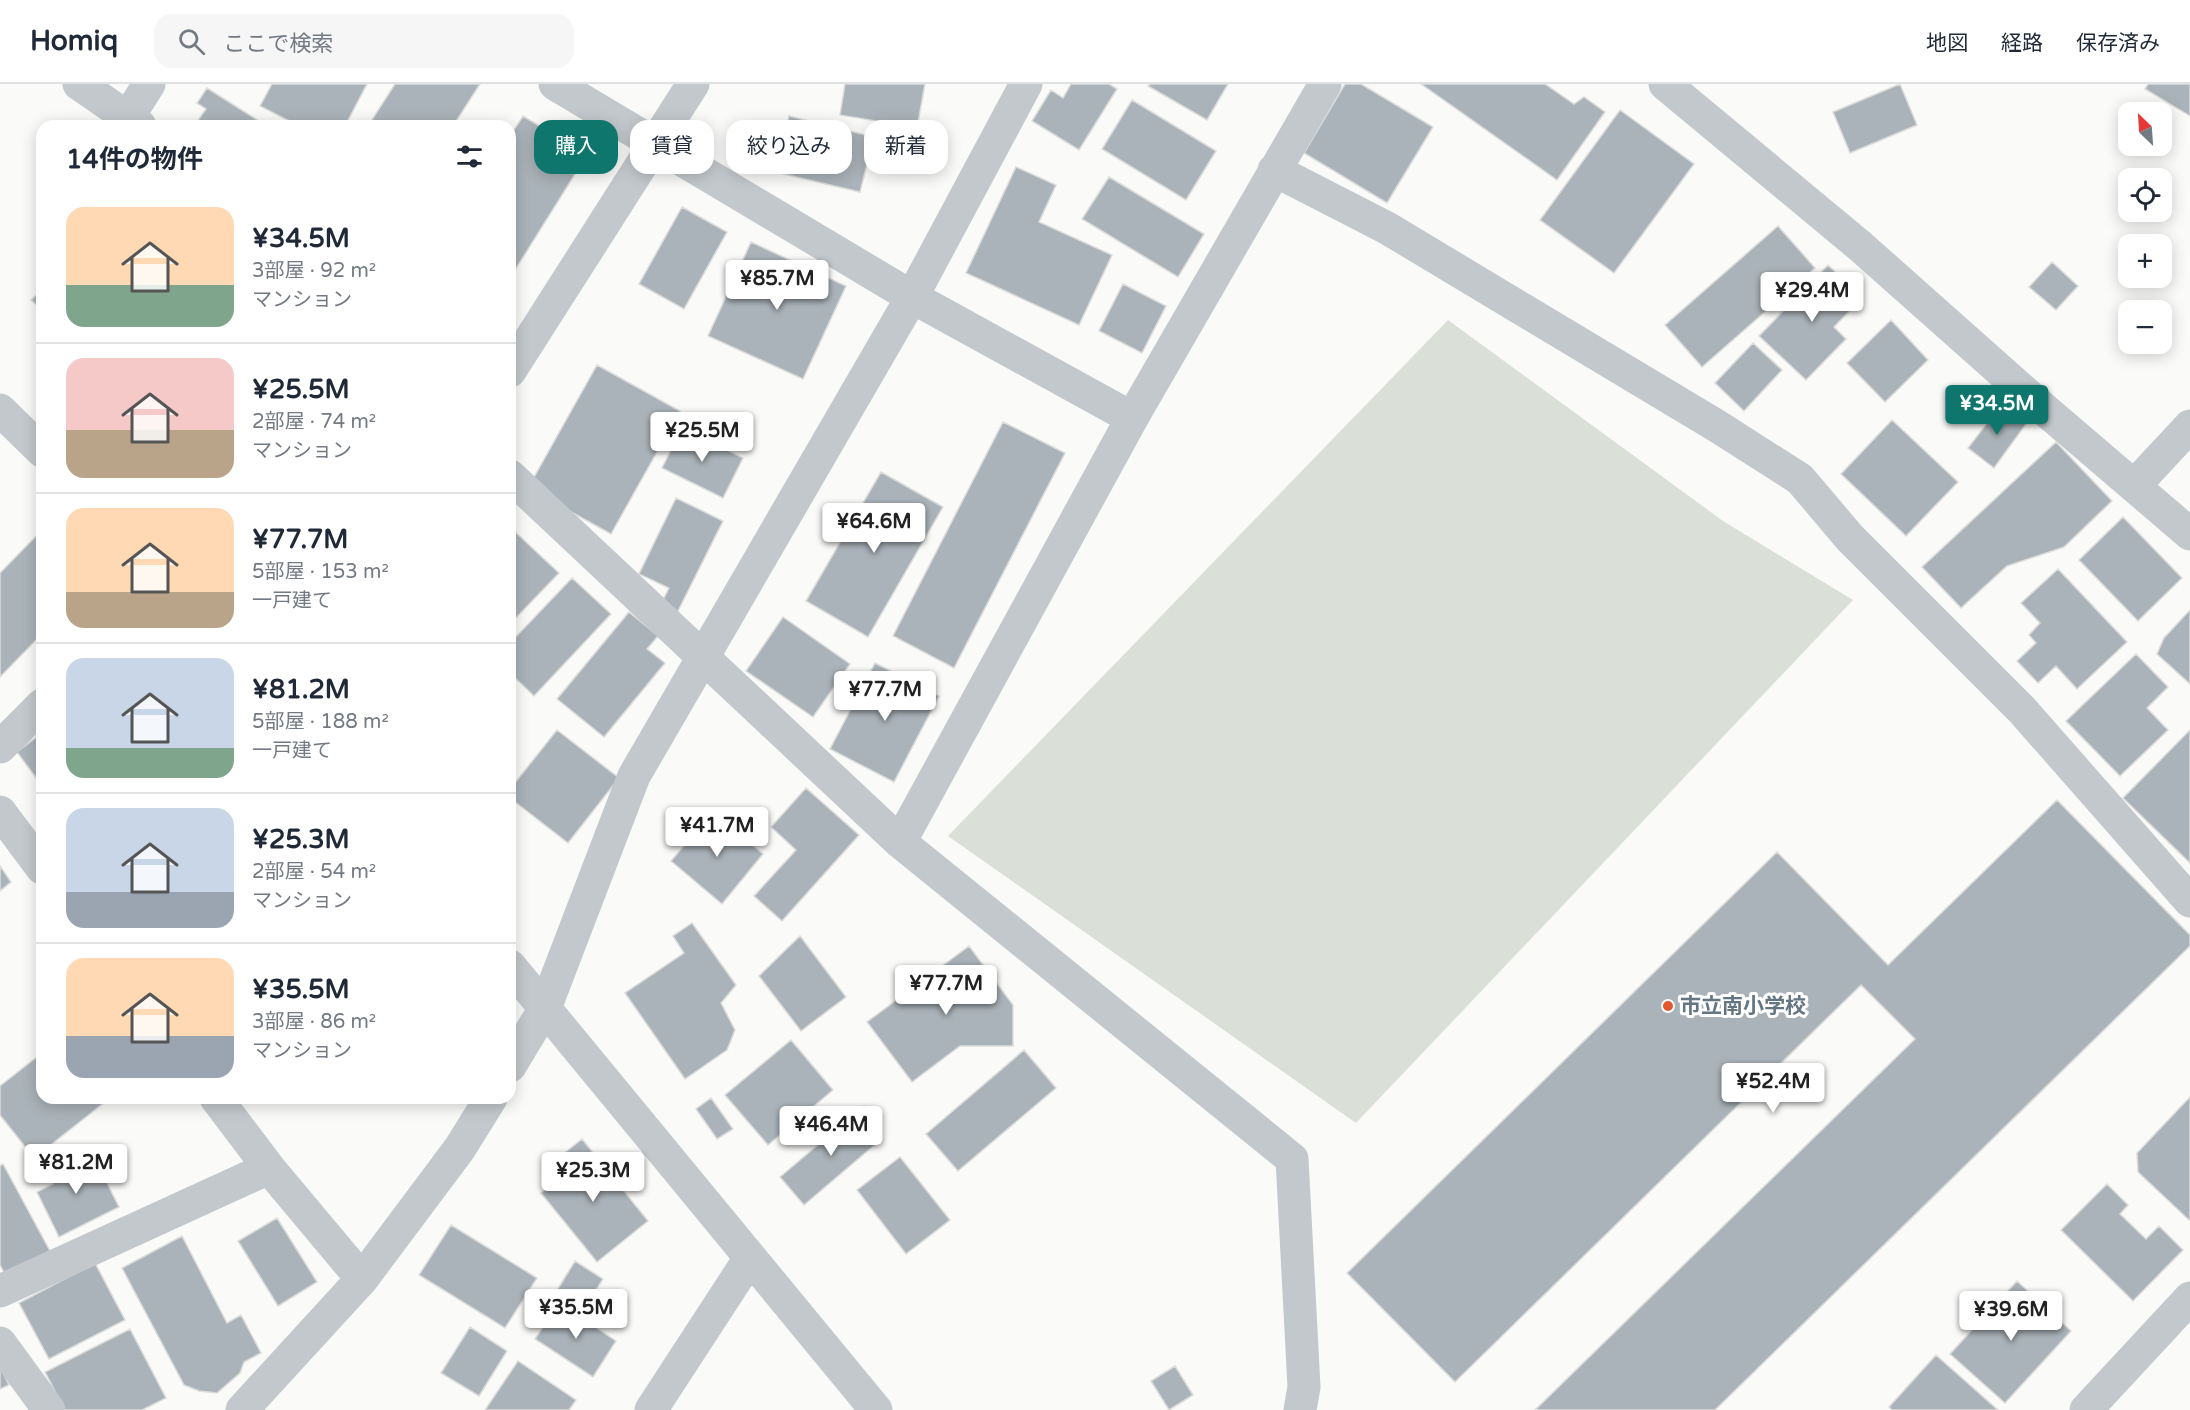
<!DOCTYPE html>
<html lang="ja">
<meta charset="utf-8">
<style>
:root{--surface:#fff;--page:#f6f6f7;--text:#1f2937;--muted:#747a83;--line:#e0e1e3;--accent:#0f766e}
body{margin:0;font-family:"Varela Round","Noto Sans JP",sans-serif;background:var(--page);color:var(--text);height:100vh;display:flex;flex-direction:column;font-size:22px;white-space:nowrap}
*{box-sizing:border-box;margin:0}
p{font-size:20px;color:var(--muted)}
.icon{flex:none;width:33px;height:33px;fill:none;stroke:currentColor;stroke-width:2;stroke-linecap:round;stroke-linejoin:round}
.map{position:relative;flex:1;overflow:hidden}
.drawer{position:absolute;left:36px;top:36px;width:480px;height:984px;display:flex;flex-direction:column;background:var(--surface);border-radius:18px;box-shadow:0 3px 15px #0003}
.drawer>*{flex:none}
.hud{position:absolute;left:534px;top:36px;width:570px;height:54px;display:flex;gap:12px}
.needle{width:39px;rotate:335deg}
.tools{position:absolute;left:2118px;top:18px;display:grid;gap:12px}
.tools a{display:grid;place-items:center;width:54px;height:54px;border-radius:12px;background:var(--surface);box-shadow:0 3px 15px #0003;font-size:30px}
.price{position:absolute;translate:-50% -51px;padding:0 14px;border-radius:6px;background:#fff;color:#222;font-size:20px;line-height:39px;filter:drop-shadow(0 2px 3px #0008)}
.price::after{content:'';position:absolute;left:50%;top:36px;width:18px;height:14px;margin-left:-9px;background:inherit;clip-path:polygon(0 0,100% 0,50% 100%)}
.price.on{background:var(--accent);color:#fff}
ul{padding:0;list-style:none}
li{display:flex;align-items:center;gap:18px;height:150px;padding:0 30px}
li+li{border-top:2px solid var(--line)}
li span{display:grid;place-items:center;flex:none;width:168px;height:120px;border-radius:18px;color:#555}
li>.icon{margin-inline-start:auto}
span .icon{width:72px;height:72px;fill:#fffc;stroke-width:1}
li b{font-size:26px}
h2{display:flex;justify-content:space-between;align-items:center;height:72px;padding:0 30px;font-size:26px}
.tag{padding:0 21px;border-radius:18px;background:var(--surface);box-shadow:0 3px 15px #0003;font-size:21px;line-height:54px}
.tag.on{background:var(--accent);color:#fff}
header{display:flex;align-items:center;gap:36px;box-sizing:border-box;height:84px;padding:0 30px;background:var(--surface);border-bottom:2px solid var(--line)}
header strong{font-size:28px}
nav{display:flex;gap:33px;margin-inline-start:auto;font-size:21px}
.search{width:420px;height:54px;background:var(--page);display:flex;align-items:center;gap:15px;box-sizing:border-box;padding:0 21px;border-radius:18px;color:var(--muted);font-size:22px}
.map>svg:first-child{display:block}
.green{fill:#dadfd7}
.building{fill:#aab3b9;stroke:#dcdcda;stroke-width:1.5}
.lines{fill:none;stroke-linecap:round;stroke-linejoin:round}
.minor{stroke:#c3c8cc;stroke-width:33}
.poi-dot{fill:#e4572e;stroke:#fff;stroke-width:2}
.labels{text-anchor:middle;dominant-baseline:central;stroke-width:6;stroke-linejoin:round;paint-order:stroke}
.poi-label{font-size:21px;font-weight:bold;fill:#657683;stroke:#fff;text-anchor:start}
</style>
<header>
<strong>Homiq</strong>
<div class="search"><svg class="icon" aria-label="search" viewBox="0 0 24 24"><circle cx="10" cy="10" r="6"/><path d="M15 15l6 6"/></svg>ここで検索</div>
<nav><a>地図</a><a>経路</a><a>保存済み</a></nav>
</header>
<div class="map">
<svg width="2190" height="1326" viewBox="0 0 2190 1326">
<rect width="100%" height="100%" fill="#fafaf8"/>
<!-- green -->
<path class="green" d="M1448,236L1723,437L1853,516L1356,1039L948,752Z"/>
<!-- building -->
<path class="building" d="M272,0H367L345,42H299L260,22Z
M395,0H480L453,42H368Z
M845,0H925L917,44L840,31Z
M1071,0H1109L1117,5L1079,66L1032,37L1051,6L1063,14Z
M1150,0H1228L1207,36L1148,2Z
M1345,0H1361L1433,43L1387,119L1304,69Z
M1421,0H1545L1574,20L1584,13L1605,28L1557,96Z
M1900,0L1917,41L1850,69L1833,28Z
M2148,0H2190V32L2145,5Z
M207,4L267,42H194L206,25L197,19Z
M1132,16L1216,67L1186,116L1102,65Z
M1620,26L1694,80L1614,189L1540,136Z
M523,32L587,71L510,194V52Z
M789,32L874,53L860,108L775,88Z
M1016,83L1056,101L1039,138L1112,171L1079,241L966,189Z
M1109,93L1204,150L1178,193L1082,135Z
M682,123L727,148L684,225L639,200Z
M1778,142L1815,184L1702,283L1665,241Z
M751,158L846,202L803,295L708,252Z
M2052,178L2078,202L2056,226L2029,203Z
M1828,181L1862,214L1834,243L1846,255L1806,296L1759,252Z
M1123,200L1166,222L1142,269L1099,247Z
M42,205V226L31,216Z
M1891,236L1928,276L1885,318L1847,279Z
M1753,259L1782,286L1744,327L1715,299Z
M597,281L680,327L611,450L528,404Z
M2001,321L2026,340L1994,384L1968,364Z
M1892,336L1958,398L1906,452L1841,390Z
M1003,338L1065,369L954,584L893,552Z
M682,344L743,374L723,414L662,384Z
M2056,358L2112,417L2064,463L2007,482L1961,524L1922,483Z
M881,388L943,423L868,553L806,517Z
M676,414L723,437L677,529L661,520L669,504L639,490Z
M2123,433L2182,494L2138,537L2079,476Z
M511,444L559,489L510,540V445Z
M42,446V550L0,593V489Z
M2058,485L2127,558L2077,605L2056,582L2038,599L2017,577L2036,559L2029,551L2040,539L2021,519Z
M572,494L611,530L534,612L510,589V559Z
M2190,526V600L2157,570L2164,554Z
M629,528L658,552L647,565L665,579L604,653L557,615Z
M783,533L850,580L813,633L746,587Z
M2136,570L2168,603L2147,624L2168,646L2120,692L2066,637Z
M875,579L939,612L894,698L830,665Z
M557,646L619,694L568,759L510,714V705Z
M2190,646V779L2123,714Z
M42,649V702L17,668Z
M806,704L859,751L782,837L754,812L796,766L771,743Z
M2057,716L2190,851V862L1715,1326H1535L1915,955L1861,901L1455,1298L1347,1189L1777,768L1888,881Z
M713,728L763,770L722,820L671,777Z
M0,782L11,798L0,807Z
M692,839L736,901L721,919L735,946L727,966L685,995L625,909L684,869L673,852Z
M800,852L846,913L801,947L759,892Z
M969,862L1013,921V962H960L912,998L867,938Z
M791,956L833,1006L768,1061L725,1011Z
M1024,966L1056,1004L958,1087L926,1050Z
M42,969V1014H110L34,1074L0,1031V1002Z
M2190,1013V1135L2189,1136L2138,1088L2137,1069Z
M711,1014L733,1045L717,1055L696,1025Z
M864,1022L878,1058L804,1121L780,1093Z
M582,1055L648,1137L597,1178L541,1109L568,1087L557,1075Z
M73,1072L77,1081L94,1073L119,1123L59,1153L37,1108L53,1100L46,1085Z
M900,1073L950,1136L906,1170L857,1106Z
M3,1080L50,1167L6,1192L0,1181V1082Z
M2107,1100L2128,1121L2120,1130L2146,1155L2159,1142L2183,1166L2133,1217L2061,1146Z
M277,1134L317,1198L278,1222L238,1157Z
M451,1141L537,1194L505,1244L419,1191Z
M182,1152L227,1239L241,1231L261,1269L244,1278L240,1289L217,1309L199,1307L184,1301L122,1184Z
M575,1177L603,1195L584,1225L556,1208Z
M95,1179L125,1236L49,1275L19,1219Z
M2017,1197L2071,1247L2005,1319L1950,1270Z
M559,1219L616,1257L593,1293L535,1255Z
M470,1243L507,1267L479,1312L441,1289Z
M130,1245L166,1314L142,1326H65L45,1288Z
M1936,1271L1998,1326H1892L1889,1323Z
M518,1277L576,1316L569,1326H485Z
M1175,1282L1193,1311L1169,1326L1151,1297Z
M0,1283L9,1301L0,1305Z"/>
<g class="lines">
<!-- minor -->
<path class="minor" d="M79,0L140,42
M555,0L912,213L1132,334
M1665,0L1860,162L2038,320L2190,450
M129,32L149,0
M1274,86L1387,144L1717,342L1800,395L1850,454L2022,626L2190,817
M510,287L693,0
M0,326L42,367
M510,392L900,758
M2135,401L2190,342
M0,663L42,621
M0,728L42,784
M510,882L876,1326
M510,982L545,924L634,692L912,213L1026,0
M216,1014L269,1084L362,1195
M0,1207L269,1084
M0,1259L49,1326
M242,1326L362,1195L460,1064L491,1014
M651,1326L750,1174
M1300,1326L1304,1303L1292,1075L900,758L1132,334L1325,0
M2086,1326L2190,1214"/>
</g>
<!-- markers -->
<circle class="poi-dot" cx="1668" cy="922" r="6"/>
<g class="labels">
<!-- poi labels -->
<g class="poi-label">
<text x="1680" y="922">市立南小学校</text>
</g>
</g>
</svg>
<div class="tools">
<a><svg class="needle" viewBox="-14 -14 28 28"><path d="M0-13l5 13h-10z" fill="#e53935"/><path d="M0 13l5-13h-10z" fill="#747a83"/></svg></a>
<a><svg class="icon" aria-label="locate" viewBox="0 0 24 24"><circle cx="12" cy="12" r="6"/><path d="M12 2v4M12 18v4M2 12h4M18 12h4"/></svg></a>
<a>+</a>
<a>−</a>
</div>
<b class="price" style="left:777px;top:227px">¥85.7M</b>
<b class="price" style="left:1812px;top:239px">¥29.4M</b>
<b class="price on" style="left:1997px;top:352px">¥34.5M</b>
<b class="price" style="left:702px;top:379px">¥25.5M</b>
<b class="price" style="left:874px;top:470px">¥64.6M</b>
<b class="price" style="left:885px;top:638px">¥77.7M</b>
<b class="price" style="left:717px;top:774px">¥41.7M</b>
<b class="price" style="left:946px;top:932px">¥77.7M</b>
<b class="price" style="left:1773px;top:1030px">¥52.4M</b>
<b class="price" style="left:831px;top:1073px">¥46.4M</b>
<b class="price" style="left:76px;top:1111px">¥81.2M</b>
<b class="price" style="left:593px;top:1119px">¥25.3M</b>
<b class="price" style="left:576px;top:1256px">¥35.5M</b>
<b class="price" style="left:2011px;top:1258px">¥39.6M</b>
<div class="hud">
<a class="tag on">購入</a>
<a class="tag">賃貸</a>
<a class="tag">絞り込み</a>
<a class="tag">新着</a>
</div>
<section class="drawer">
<h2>14件の物件<svg class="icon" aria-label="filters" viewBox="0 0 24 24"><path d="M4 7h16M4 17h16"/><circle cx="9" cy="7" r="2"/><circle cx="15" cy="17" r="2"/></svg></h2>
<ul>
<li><span style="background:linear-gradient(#ffd9b3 65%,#7fa58c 0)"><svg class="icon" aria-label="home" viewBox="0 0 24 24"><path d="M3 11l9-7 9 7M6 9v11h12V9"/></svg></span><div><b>¥34.5M</b><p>3部屋 · 92 m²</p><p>マンション</p></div></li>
<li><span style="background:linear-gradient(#f6c9c9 60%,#b9a48a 0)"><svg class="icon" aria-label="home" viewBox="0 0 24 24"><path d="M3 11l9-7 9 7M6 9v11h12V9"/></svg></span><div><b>¥25.5M</b><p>2部屋 · 74 m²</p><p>マンション</p></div></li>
<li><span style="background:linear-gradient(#ffd9b3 70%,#b9a48a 0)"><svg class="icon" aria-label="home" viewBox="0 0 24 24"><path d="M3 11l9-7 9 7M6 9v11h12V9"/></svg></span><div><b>¥77.7M</b><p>5部屋 · 153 m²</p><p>一戸建て</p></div></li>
<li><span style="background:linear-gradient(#c9d6e8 75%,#7fa58c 0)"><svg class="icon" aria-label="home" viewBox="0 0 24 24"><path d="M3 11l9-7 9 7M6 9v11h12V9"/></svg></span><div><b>¥81.2M</b><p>5部屋 · 188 m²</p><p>一戸建て</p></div></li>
<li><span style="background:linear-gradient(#c9d6e8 70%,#9aa5b1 0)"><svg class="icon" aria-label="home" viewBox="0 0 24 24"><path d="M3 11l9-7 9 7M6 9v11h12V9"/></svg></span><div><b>¥25.3M</b><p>2部屋 · 54 m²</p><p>マンション</p></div></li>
<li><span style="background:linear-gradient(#ffd9b3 65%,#9aa5b1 0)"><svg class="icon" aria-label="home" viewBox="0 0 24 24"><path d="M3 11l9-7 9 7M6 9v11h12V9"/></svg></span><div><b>¥35.5M</b><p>3部屋 · 86 m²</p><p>マンション</p></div></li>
</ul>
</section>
</div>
